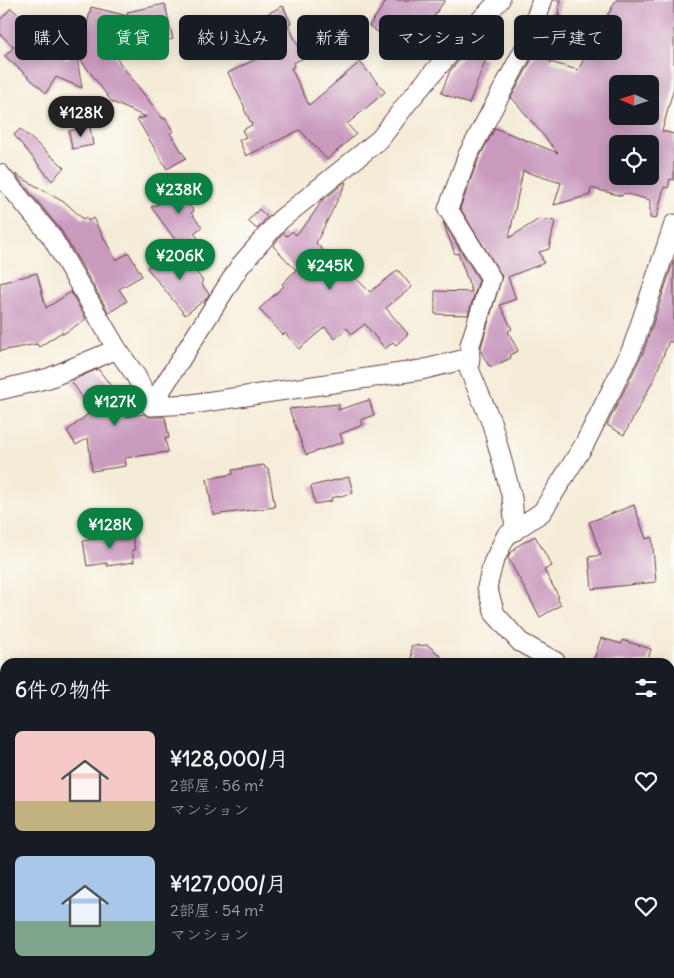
<!DOCTYPE html>
<html lang="ja">
<meta charset="utf-8">
<style>
:root{--surface:#171b24;--page:#20242c;--text:#f1f3f6;--muted:#9ea1a6;--accent:#0b8043}
body{margin:0;font-family:Delius,"Klee One",sans-serif;background:var(--page);color:var(--text);height:100vh;display:flex;flex-direction:column;font-size:19px;white-space:nowrap}
*{box-sizing:border-box;margin:0}
p{font-size:16px;color:var(--muted)}
.icon{flex:none;width:28px;height:28px;fill:none;stroke:currentColor;stroke-width:2;stroke-linecap:round;stroke-linejoin:round}
.map{position:relative;flex:1;overflow:hidden}
.details{position:absolute;left:0px;top:658px;width:675px;height:321px;display:flex;flex-direction:column;background:var(--surface);border-radius:15px 15px 0 0;box-shadow:0 2px 12px #0003}
.details>*{flex:none}
.banner{position:absolute;left:15px;top:15px;width:645px;height:45px;display:flex;gap:10px}
.needle{width:32px;rotate:273deg}
.tools{position:absolute;left:609px;top:75px;display:grid;gap:10px}
.tools a{display:grid;place-items:center;width:50px;height:50px;border-radius:8px;background:var(--surface);box-shadow:0 2px 12px #0003;font-size:25px}
.price{position:absolute;translate:-50% -42px;padding:0 11px;border-radius:18px;background:var(--accent);color:#fff;font-size:16px;line-height:32px;filter:drop-shadow(0 1px 2px #0008)}
.price::after{content:'';position:absolute;left:50%;top:30px;width:15px;height:11px;margin-left:-8px;background:inherit;clip-path:polygon(0 0,100% 0,50% 100%)}
.price.selected{background:#222;color:#fff}
ul{padding:0;list-style:none}
li{display:flex;align-items:center;gap:15px;height:125px;padding:0 15px}
li span{display:grid;place-items:center;flex:none;width:140px;height:100px;border-radius:8px;color:#555}
li>.icon{margin-inline-start:auto}
span .icon{width:60px;height:60px;fill:#fffc;stroke-width:1}
li b{font-size:21px}
h2{display:flex;justify-content:space-between;align-items:center;height:60px;padding:0 15px;font-size:21px}
.chip{padding:0 18px;border-radius:8px;background:var(--surface);box-shadow:0 2px 12px #0003;font-size:18px;line-height:45px}
.chip.selected{background:var(--accent);color:#fff}
.map>svg:first-child{display:block}
.building{fill:#c99abe;fill-rule:evenodd}
.lines{fill:none;stroke-linecap:round;stroke-linejoin:round}
.street-casing{stroke:#643e45;stroke-width:21}
.secondary-casing{stroke:#643e45;stroke-width:28}
.street{stroke:#fff;stroke-width:19}
.secondary{stroke:#fff;stroke-width:26}
</style>
<div class="map">
<svg width="674" height="978" viewBox="0 0 674 978">
<rect width="100%" height="100%" fill="#fdfcf7"/>
<filter id="ink" filterUnits="userSpaceOnUse"><feTurbulence type="fractalNoise" baseFrequency=".02" numOctaves="2"/><feDisplacementMap in="SourceGraphic" scale="10" xChannelSelector="R" yChannelSelector="G"/><feConvolveMatrix kernelMatrix="1 2 1 2 8 2 1 2 1" color-interpolation-filters="sRGB"/></filter>
<filter id="wash" filterUnits="userSpaceOnUse"><feTurbulence type="fractalNoise" baseFrequency=".0096" numOctaves="4" result="noise"/><feDisplacementMap in="SourceGraphic" scale="20" xChannelSelector="R" yChannelSelector="G"/><feGaussianBlur stdDeviation="1.12" result="paint"/><feColorMatrix in="noise" values="0 0 0 0 0 0 0 0 0 0 0 0 0 0 0 0 0 1.4 0 .05"/><feComposite in="paint" operator="in"/></filter>
<g filter="url(#wash)">
<rect width="100%" height="100%" fill="#f5ecd8"/>
<g id="blocks">
<!-- building -->
<path class="building" d="M387,0H445L429,24L432,26L412,55L369,26Z
M553,0H561L558,15L565,18L550,62L578,70L616,0H674V87L662,131L674,134V180L670,179L668,188L664,187L656,219L650,218V200L624,193L622,196L591,188L590,195L554,205L561,183L523,171L509,238L539,219L555,221L549,249L539,252L544,263L508,277L516,299L500,305L512,329L508,331L518,351L510,355L511,358L491,367L490,365L489,366L481,352V347L502,276L460,208L478,160L495,128L558,153L513,99L511,98L538,48ZM618,84H650V116H618ZM618,144H650V176H618Z
M165,4L173,39L151,44L152,46L113,54L163,119L165,118L173,131L170,133L186,158L167,169L137,119L146,117L112,102L77,55L84,24L87,25L91,7L128,16L127,12Z
M283,6L291,23L288,25L304,58L293,63L294,67L291,68L309,105L360,62L385,92L347,124L356,134L327,160L300,130L246,156L239,140L246,137L242,130L252,125L244,109L245,108L228,73L262,56L246,24Z
M11,8L68,60L75,46L82,88L56,77L46,93L5,56L14,47L0,34V20Z
M209,19L216,37L188,48L181,30Z
M466,52L486,59L469,104L441,93L450,71Z
M90,127L93,145L72,149L69,131Z
M20,129L64,167L52,181L14,135Z
M15,174L67,204L83,219L87,217L88,221L93,218L116,260L129,253L142,276L119,289L127,301L109,313L61,230Z
M179,177L191,193L184,199L194,211L191,213L202,227L194,233L200,241L185,253L151,207L165,201L162,195L169,190L167,186Z
M345,182L346,183L316,243L335,262L337,260L370,292L398,270L412,287L386,308L408,334L396,345L393,342L385,349L365,324L352,334L347,328L335,339L325,327L299,349L285,333L283,335L259,309L284,286L282,284L296,270L273,246L283,233L287,236L292,231L296,235L309,220L322,201Z
M259,209L267,217L257,229L248,221Z
M443,222L479,280L468,315L435,314V291L472,292L458,253L455,254Z
M177,247L203,281L201,283L209,294L206,299L185,315L147,268Z
M674,260V343L669,341L654,379L624,435L607,425L643,353Z
M37,273L46,308L71,292L86,319L63,334L62,332L39,347L37,344L0,351V283Z
M98,369L111,386L105,391L127,417L144,414L150,417H165L169,438H165L168,452L125,458L126,466L92,471L88,438L76,445L67,431L92,411L71,381Z
M369,400L374,415L361,420L363,425L340,434L343,442L306,455L289,409L339,404L338,410Z
M264,465L265,468H268L275,507L213,515L207,479L233,474L232,470Z
M349,477L353,493L331,498L332,501L315,504L311,486Z
M634,505L646,539L652,537L656,582L592,589L589,557L601,555L589,522Z
M132,533L135,550H132L134,562L107,566V563L87,566L83,541Z
M535,536L552,566L544,570L559,597L557,598L561,605L540,617L508,558L510,553L515,550L514,548Z
M601,638L622,644V640L651,649L647,662H593Z
M428,645L447,662H412L411,646Z"/>
</g>
</g>
<g filter="url(#ink)">
<use href="#blocks" fill-opacity="0" stroke="#643e45" stroke-width="1"/>
<g class="lines">
<!-- street casing -->
<g class="street-casing">
<path id="street" d="M0,174L51,236L117,349L136,376L151,406
M0,390L49,378L117,349
M151,406L240,266L280,220L380,139L408,102L463,38L500,0
M151,406L192,404L421,370L470,358
M515,531L512,498L492,424L469,369L470,345L491,278L448,209L468,155L527,44L542,0
M556,662L520,642L495,614L487,587L493,563L506,536L542,512L584,445L632,349L674,224
M670,718L674,720
M670,882L674,874
M200,974L201,978
M614,978L617,974"/>
</g>
<!-- secondary casing -->
<g class="secondary-casing">
<path id="secondary" d="M0,738H5
M670,799L674,800"/>
</g>
<!-- street -->
<use href="#street" class="street"/>
<!-- secondary -->
<use href="#secondary" class="secondary"/>
</g>
</g>
</svg>
<div class="tools">
<a><svg class="needle" viewBox="-14 -14 28 28"><path d="M0-13l5 13h-10z" fill="#e53935"/><path d="M0 13l5-13h-10z" fill="#9ea1a6"/></svg></a>
<a><svg class="icon" aria-label="locate" viewBox="0 0 24 24"><circle cx="12" cy="12" r="6"/><path d="M12 2v4M12 18v4M2 12h4M18 12h4"/></svg></a>
</div>
<b class="price selected" style="left:81px;top:138px">¥128K</b>
<b class="price" style="left:179px;top:215px">¥238K</b>
<b class="price" style="left:180px;top:281px">¥206K</b>
<b class="price" style="left:330px;top:291px">¥245K</b>
<b class="price" style="left:115px;top:427px">¥127K</b>
<b class="price" style="left:110px;top:550px">¥128K</b>
<div class="banner">
<a class="chip">購入</a>
<a class="chip selected">賃貸</a>
<a class="chip">絞り込み</a>
<a class="chip">新着</a>
<a class="chip">マンション</a>
<a class="chip">一戸建て</a>
</div>
<section class="details">
<h2>6件の物件<svg class="icon" aria-label="filters" viewBox="0 0 24 24"><path d="M4 7h16M4 17h16"/><circle cx="9" cy="7" r="2"/><circle cx="15" cy="17" r="2"/></svg></h2>
<ul>
<li><span style="background:linear-gradient(#f6c9c9 70%,#c2b280 0)"><svg class="icon" aria-label="home" viewBox="0 0 24 24"><path d="M3 11l9-7 9 7M6 9v11h12V9"/></svg></span><div><b>¥128,000/月</b><p>2部屋 · 56 m²</p><p>マンション</p></div><svg class="icon" aria-label="heart" viewBox="0 0 24 24"><path d="M12 20l-8-8c-3-5 5-10 8-4 3-6 11-1 8 4z"/></svg></li>
<li><span style="background:linear-gradient(#a9c7e8 65%,#7fa58c 0)"><svg class="icon" aria-label="home" viewBox="0 0 24 24"><path d="M3 11l9-7 9 7M6 9v11h12V9"/></svg></span><div><b>¥127,000/月</b><p>2部屋 · 54 m²</p><p>マンション</p></div><svg class="icon" aria-label="heart" viewBox="0 0 24 24"><path d="M12 20l-8-8c-3-5 5-10 8-4 3-6 11-1 8 4z"/></svg></li>
</ul>
</section>
</div>
